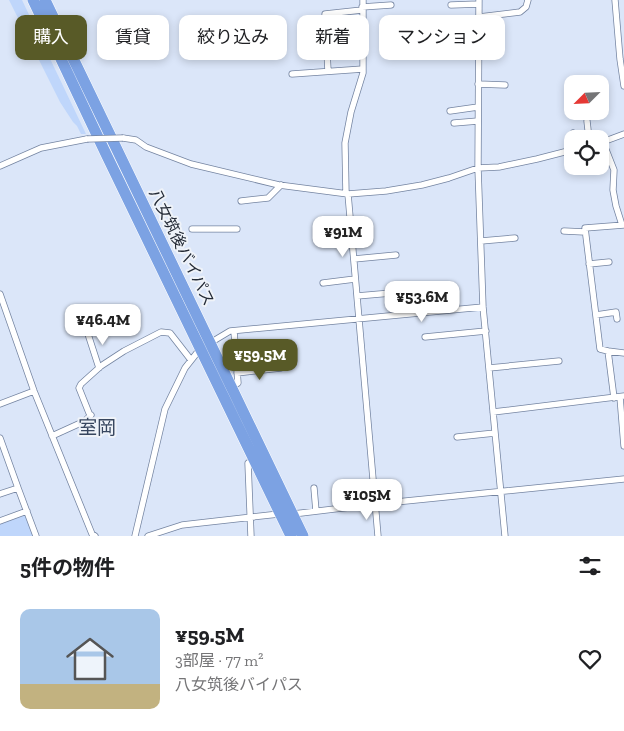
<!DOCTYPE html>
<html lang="ja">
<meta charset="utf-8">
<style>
:root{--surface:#fff;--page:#f6f6f6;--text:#202124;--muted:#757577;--accent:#585a27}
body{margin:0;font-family:"Zilla Slab","Noto Sans JP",serif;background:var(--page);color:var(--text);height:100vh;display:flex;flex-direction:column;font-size:19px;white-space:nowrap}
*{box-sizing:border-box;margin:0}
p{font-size:16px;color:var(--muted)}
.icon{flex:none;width:28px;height:28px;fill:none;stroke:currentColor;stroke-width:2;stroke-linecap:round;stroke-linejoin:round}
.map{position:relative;height:536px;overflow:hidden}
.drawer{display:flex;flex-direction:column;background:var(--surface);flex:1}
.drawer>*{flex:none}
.guide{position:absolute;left:15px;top:15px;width:595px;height:45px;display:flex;gap:10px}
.needle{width:32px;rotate:246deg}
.tools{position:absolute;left:564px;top:75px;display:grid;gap:10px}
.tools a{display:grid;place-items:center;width:45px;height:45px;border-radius:10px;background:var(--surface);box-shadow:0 2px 8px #0003;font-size:25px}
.price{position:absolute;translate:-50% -42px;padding:0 11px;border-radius:10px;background:#fff;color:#222;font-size:16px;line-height:32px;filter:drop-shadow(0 1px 2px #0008)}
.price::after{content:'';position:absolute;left:50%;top:30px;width:15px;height:11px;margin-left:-8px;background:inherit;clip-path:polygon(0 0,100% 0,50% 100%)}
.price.current{background:var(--accent);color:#fff}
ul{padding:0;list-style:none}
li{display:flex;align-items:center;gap:15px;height:125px;padding:0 20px}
li span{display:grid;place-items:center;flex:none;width:140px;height:100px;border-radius:10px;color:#555}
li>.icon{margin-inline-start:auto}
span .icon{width:60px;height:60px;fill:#fffc;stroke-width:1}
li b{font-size:21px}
h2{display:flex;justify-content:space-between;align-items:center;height:60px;padding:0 20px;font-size:21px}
.pill{padding:0 18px;border-radius:10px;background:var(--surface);box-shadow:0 2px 8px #0003;font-size:18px;line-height:45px}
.pill.current{background:var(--accent);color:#fff}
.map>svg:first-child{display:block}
.green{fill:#bfd6fb}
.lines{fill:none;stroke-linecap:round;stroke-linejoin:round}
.street-casing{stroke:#7484a1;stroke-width:7}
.highway-casing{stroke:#fff;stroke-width:12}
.street{stroke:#fff;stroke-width:5.5}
.highway{stroke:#7ca2e3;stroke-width:11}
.street-bridge-casing{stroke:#7484a1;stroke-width:7;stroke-linecap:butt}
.street-bridge{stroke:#fff;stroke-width:5.5}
.labels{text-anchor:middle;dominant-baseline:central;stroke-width:4;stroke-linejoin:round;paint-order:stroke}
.street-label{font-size:16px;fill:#242b37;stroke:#eff3f9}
.quarter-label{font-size:19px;fill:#37465f;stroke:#eff3f9}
</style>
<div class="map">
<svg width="624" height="536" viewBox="0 0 624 536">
<rect width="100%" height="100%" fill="#dbe6f9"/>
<!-- green -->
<path class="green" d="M9,0H22L86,134H81L77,126L73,122L60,102Z
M26,515L34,536H0V524Z"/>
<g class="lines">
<!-- street casing -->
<g class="street-casing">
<path id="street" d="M479,0L478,168L483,307L505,536
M615,0L620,59L624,86
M451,5L479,4
M362,7L391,5
M479,17L520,12L526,7L528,0
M464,36H479
M328,71L325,14L362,10
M292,74L363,69
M478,84L505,85
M450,111L478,107
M587,121L589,139
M454,123L478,121
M573,133L579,139
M123,138L136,140L146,147L191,164L279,185L348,194L386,191L422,185L449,178L478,168L499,167L537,159L572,150
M603,142L614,170L613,190L616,206L622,225
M600,143L624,134
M0,166L41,148L87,139
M346,194L345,143L351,112L363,73V0
M348,194L378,536
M241,201L268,198L281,185
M192,229H237
M564,231L585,232
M481,241L515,238
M354,259L396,255
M589,264L609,262
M323,283L355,279
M0,294L34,391L92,534L95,536
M357,296L403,292
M596,315L616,312L617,319
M87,331L99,368
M234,331L238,383L236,384
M425,337L486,331
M210,343L230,331L483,307
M608,351L624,353
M489,368L559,361
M237,373L281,368
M620,397L624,446
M614,398L608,351L600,349L585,228L624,225
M0,404L34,391
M493,412L624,396
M89,413L79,388L81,384L101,366L124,351L161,332L170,333L191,360
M52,436L85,421L91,415
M457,437L495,433
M0,438L18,488L0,494
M18,488L36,536
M314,488L316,511
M293,514L376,504L624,479
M0,521L27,511
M135,536L165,409L185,368L200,349
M148,536L182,525L279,514
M251,536L248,463L253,460"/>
</g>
<!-- highway casing -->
<g class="highway-casing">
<path id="highway" d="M33,0L106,154L291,536
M45,0L303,536"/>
</g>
<!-- street -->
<use href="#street" class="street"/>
<!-- highway -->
<use href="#highway" class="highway"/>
<!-- street-bridge casing -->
<g class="street-bridge-casing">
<path id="street-bridge" d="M87,139L123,138"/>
</g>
<!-- street-bridge -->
<use href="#street-bridge" class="street-bridge"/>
</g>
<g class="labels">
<!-- street labels -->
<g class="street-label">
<text transform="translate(182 247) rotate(64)">八女筑後バイパス</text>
</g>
<!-- quarter labels -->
<g class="quarter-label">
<text x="97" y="427">室岡</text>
</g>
</g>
</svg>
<div class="tools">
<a><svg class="needle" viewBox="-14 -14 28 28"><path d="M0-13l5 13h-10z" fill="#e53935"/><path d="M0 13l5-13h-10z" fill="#757577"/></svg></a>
<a><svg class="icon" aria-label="locate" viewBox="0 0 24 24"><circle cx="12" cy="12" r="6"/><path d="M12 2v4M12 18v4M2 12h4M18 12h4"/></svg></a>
</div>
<b class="price" style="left:343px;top:258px">¥91M</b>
<b class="price" style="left:422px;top:323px">¥53.6M</b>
<b class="price" style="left:103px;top:346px">¥46.4M</b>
<b class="price current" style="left:260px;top:381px">¥59.5M</b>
<b class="price" style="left:367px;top:521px">¥105M</b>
<div class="guide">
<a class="pill current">購入</a>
<a class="pill">賃貸</a>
<a class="pill">絞り込み</a>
<a class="pill">新着</a>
<a class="pill">マンション</a>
</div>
</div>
<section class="drawer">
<h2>5件の物件<svg class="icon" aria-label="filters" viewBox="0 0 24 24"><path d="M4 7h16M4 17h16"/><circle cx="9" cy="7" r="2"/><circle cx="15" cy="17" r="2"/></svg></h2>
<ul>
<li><span style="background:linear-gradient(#a9c7e8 75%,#c2b280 0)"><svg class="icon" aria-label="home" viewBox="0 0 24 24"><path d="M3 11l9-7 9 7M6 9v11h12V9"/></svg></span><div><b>¥59.5M</b><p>3部屋 · 77 m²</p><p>八女筑後バイパス</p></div><svg class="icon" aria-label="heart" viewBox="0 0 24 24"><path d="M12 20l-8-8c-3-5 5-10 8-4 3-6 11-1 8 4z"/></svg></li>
</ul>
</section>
